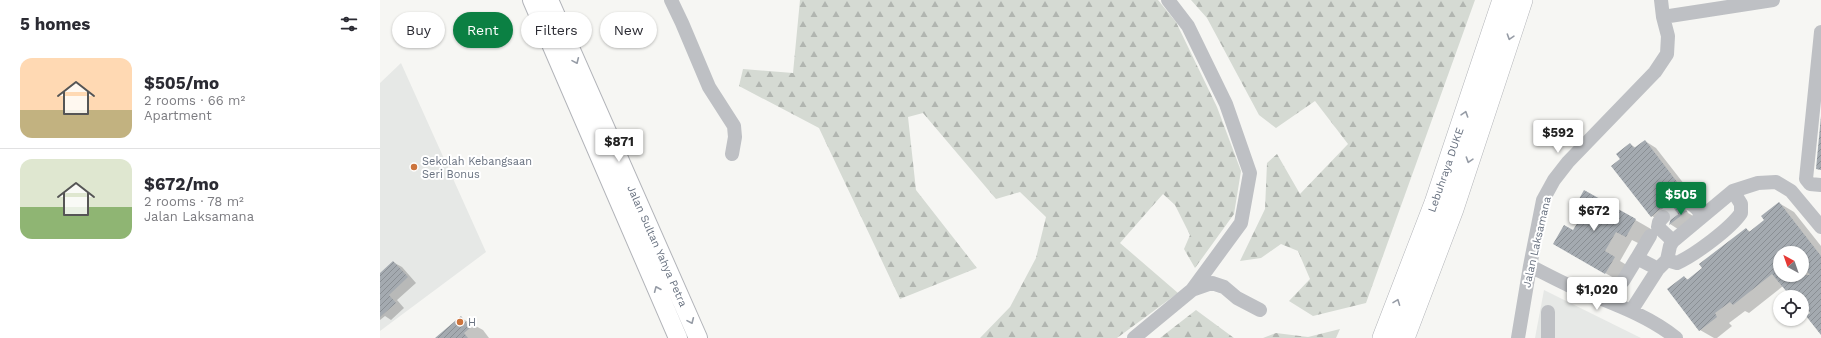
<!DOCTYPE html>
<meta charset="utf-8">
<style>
:root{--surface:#fff;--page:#f7f7f7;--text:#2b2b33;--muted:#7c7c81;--line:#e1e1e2;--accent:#0b8043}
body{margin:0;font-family:"Work Sans",sans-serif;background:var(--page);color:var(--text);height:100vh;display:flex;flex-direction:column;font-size:15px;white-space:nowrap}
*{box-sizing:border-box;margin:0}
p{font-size:13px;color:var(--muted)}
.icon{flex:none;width:22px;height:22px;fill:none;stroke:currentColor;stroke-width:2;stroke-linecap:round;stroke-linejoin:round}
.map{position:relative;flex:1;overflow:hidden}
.details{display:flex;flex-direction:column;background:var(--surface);width:380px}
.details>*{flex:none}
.guide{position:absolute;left:12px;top:12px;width:380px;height:36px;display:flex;gap:8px}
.needle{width:26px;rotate:320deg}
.buttons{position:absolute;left:1393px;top:246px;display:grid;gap:8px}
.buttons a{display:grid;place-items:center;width:36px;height:36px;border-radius:50%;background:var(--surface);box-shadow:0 1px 3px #0004;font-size:20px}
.price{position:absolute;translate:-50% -34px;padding:0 9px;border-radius:4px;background:#fff;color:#222;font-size:13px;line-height:26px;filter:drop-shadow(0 1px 2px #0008)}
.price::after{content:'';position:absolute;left:50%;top:24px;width:12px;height:9px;margin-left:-6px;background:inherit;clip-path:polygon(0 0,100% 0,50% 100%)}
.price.active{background:var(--accent);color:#fff}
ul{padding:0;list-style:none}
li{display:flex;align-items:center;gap:12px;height:100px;padding:0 20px}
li+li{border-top:1px solid var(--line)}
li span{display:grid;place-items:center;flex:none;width:112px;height:80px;border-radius:12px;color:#555}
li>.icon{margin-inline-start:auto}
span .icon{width:48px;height:48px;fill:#fffc;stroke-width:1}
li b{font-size:17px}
h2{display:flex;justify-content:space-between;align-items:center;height:48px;padding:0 20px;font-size:17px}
.pill{padding:0 14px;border-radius:18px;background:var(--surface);box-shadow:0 1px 3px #0004;font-size:14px;line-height:36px}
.pill.active{background:var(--accent);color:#fff}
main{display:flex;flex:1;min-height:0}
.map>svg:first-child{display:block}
.built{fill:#e6e8e6}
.forest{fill:url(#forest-firs)}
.shadow{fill:#0003;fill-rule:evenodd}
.building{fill:url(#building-hatch);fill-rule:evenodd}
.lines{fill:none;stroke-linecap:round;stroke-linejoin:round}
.minor-tunnel{stroke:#d3d5d6;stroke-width:14;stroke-dasharray:14 7;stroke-linecap:butt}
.major-casing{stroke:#b2b4b9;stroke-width:20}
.highway-casing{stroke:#b2b4b8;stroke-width:22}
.minor{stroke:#bec0c4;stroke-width:14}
.major{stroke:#fff;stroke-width:18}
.highway{stroke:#fff;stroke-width:21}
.oneway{stroke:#969ca6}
.poi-dot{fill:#cc743d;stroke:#fff;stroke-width:1.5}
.labels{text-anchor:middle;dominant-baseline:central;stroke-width:4;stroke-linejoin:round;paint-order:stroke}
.poi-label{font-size:11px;fill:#697280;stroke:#fff;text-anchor:start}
.street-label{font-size:11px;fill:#697280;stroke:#fff}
</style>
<main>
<section class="details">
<h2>5 homes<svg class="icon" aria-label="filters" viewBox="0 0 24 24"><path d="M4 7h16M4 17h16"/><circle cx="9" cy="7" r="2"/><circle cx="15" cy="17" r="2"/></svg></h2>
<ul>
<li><span style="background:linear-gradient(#ffd9b3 65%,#c2b280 0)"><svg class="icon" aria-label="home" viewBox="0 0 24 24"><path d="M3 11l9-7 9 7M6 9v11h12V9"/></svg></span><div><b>$505/mo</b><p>2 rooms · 66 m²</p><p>Apartment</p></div></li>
<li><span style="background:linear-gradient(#dfe7d0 60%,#8fb573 0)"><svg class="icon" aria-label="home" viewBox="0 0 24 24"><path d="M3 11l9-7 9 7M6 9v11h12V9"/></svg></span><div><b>$672/mo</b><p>2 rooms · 78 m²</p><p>Jalan Laksamana</p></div></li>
</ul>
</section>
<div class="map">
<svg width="1441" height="338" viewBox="0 0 1441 338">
<defs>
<pattern id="forest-firs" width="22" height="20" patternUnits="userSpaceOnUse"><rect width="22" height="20" fill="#d5dad3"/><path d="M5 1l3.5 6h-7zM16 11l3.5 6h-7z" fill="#b1b5b0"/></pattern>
<pattern id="building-hatch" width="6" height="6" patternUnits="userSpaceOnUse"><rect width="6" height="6" fill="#a4aab0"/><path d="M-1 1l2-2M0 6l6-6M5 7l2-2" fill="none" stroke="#8a8f94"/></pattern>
</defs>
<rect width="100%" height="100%" fill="#f6f6f3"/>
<!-- built -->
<path class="built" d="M21,63L106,252L0,331V83Z
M1164,290L1261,338H1155Z"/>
<!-- forest -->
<path class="forest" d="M420,0H778L796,22L837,107L861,171L854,214L815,268L804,249L810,235L795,205L783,194L740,243L798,293L737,338H600L630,307L656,258L666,217L640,192L616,199L543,113L528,117L536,190L597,268L520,299L439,128L359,86L363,69L413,73Z
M811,0H1095L986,303L933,316L909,301L930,279L918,251L901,244L881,258L860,261L885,209L887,163L897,154L920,194L968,144L935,101L896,128L879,115L827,18Z
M816,310L854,338H780Z
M960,329L956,338H883L896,333L928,337Z"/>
<!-- shadow -->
<path class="shadow" d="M1265,141L1276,148L1315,198L1308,203L1306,209L1308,213L1317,218L1301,231L1290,224L1292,215L1283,223L1272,216L1241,159L1250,144L1256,148Z
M1205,191L1271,229L1262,245L1252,240L1240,261L1250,267L1241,282L1174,244L1194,231L1204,213Z
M1399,203L1414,212L1441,246V333L1432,313L1422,305V297H1412L1403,286L1369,313L1365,311L1349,323L1352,326L1337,338H1334L1320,330L1304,277L1309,280L1366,229L1371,232L1385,221ZM1400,253H1422V275H1400Z
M13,262L22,267L36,283L17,300L24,308L11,320L5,316L0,320V274Z
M81,318L103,330L109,338H56Z"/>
<!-- building -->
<path class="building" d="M1441,116V170L1436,169Z
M1265,140L1304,191L1296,197L1295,202L1298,209L1307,211L1289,225L1291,218L1289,211L1280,209L1271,217L1231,166L1240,159L1236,154L1250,143L1254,148Z
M1204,190L1256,219L1246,237L1236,232L1225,251L1235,257L1225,274L1173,244L1184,225L1193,230L1203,214L1194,208Z
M1399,202L1441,256V335L1426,316L1430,313L1422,303V297H1411L1392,274L1353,305L1350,302L1335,313L1337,317L1319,331L1287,289L1304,276L1307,280L1322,268L1319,264L1366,228L1369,232L1384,220L1381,216ZM1400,253H1422V265L1430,275H1411L1406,278L1404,275H1400V270L1396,265L1400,262Z
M13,261L28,277L9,295L16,303L0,317V273Z
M81,316L90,328L84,333L88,338H55Z"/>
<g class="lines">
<!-- minor-tunnel -->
<path class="minor-tunnel" d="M1283,217L1303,202"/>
<!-- major casing -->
<g class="major-casing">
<path id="major" d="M152,0L298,338
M169,0L318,338"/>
</g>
<!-- highway casing -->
<g class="highway-casing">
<path id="highway" d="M1003,338L1055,203L1123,0
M1024,338L1073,209L1142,0"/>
</g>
<!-- minor -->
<path class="minor" d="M291,0L302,23L329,87L354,126L355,137L352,154
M1283,17L1393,0
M1441,32L1426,179L1430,184L1441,185
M1303,202C1313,202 1317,209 1323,216
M1283,217L1279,222L1278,227L1293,241
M1257,258L1270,236
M1287,260L1297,263C1315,255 1351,228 1361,213V204L1353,191
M1150,266C1162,272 1175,279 1188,285C1225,301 1265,313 1296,338
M1243,281L1257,258L1278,269
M812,290L832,283L844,287L857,298L880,310
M1251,311L1278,269L1287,260L1290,246L1293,241L1353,191L1378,183L1396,182L1411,191L1441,227
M754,338L812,290L861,223L870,173L846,104L808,26L788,0
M1138,338L1150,266L1163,200L1174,180L1188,162L1275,72L1287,54L1288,36L1283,17L1281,0
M1168,338V312"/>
<!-- major -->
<use href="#major" class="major"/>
<!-- highway -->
<use href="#highway" class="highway"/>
</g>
<!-- one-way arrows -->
<defs><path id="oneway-chevron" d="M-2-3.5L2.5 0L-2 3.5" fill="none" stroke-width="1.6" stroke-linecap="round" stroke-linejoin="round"/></defs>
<g class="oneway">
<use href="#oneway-chevron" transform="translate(1130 37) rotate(108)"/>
<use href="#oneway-chevron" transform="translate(196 61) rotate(66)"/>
<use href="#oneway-chevron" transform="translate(1085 114) rotate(-72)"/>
<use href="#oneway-chevron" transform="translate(1089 160) rotate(108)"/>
<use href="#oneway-chevron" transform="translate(277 289) rotate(-113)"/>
<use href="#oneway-chevron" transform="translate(1017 302) rotate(-69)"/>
<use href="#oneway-chevron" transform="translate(311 321) rotate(66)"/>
</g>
<!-- markers -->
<g class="poi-dot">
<circle cx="34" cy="167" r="4"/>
<circle cx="80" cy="322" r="4"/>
</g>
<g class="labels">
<!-- poi labels -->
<g class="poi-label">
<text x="42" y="161">Sekolah Kebangsaan<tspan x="42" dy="13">Seri Bonus</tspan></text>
<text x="88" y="322">H</text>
</g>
<!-- street labels -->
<g class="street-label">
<text transform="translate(1066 170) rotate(-71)">Lebuhraya DUKE</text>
<text transform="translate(1157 242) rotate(-77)">Jalan Laksamana</text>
<text transform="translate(277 246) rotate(66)">Jalan Sultan Yahya Petra</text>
</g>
</g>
</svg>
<div class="buttons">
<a><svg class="needle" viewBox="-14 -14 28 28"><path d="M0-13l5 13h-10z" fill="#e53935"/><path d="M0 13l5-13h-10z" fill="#7c7c81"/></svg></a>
<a><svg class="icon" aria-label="locate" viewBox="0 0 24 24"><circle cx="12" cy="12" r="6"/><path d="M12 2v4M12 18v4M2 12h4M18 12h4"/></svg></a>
</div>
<b class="price" style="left:1178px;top:154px">$592</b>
<b class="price" style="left:239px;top:163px">$871</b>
<b class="price active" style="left:1301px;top:216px">$505</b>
<b class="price" style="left:1214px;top:232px">$672</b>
<b class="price" style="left:1217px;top:311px">$1,020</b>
<div class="guide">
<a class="pill">Buy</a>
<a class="pill active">Rent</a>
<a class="pill">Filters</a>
<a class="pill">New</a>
</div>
</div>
</main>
